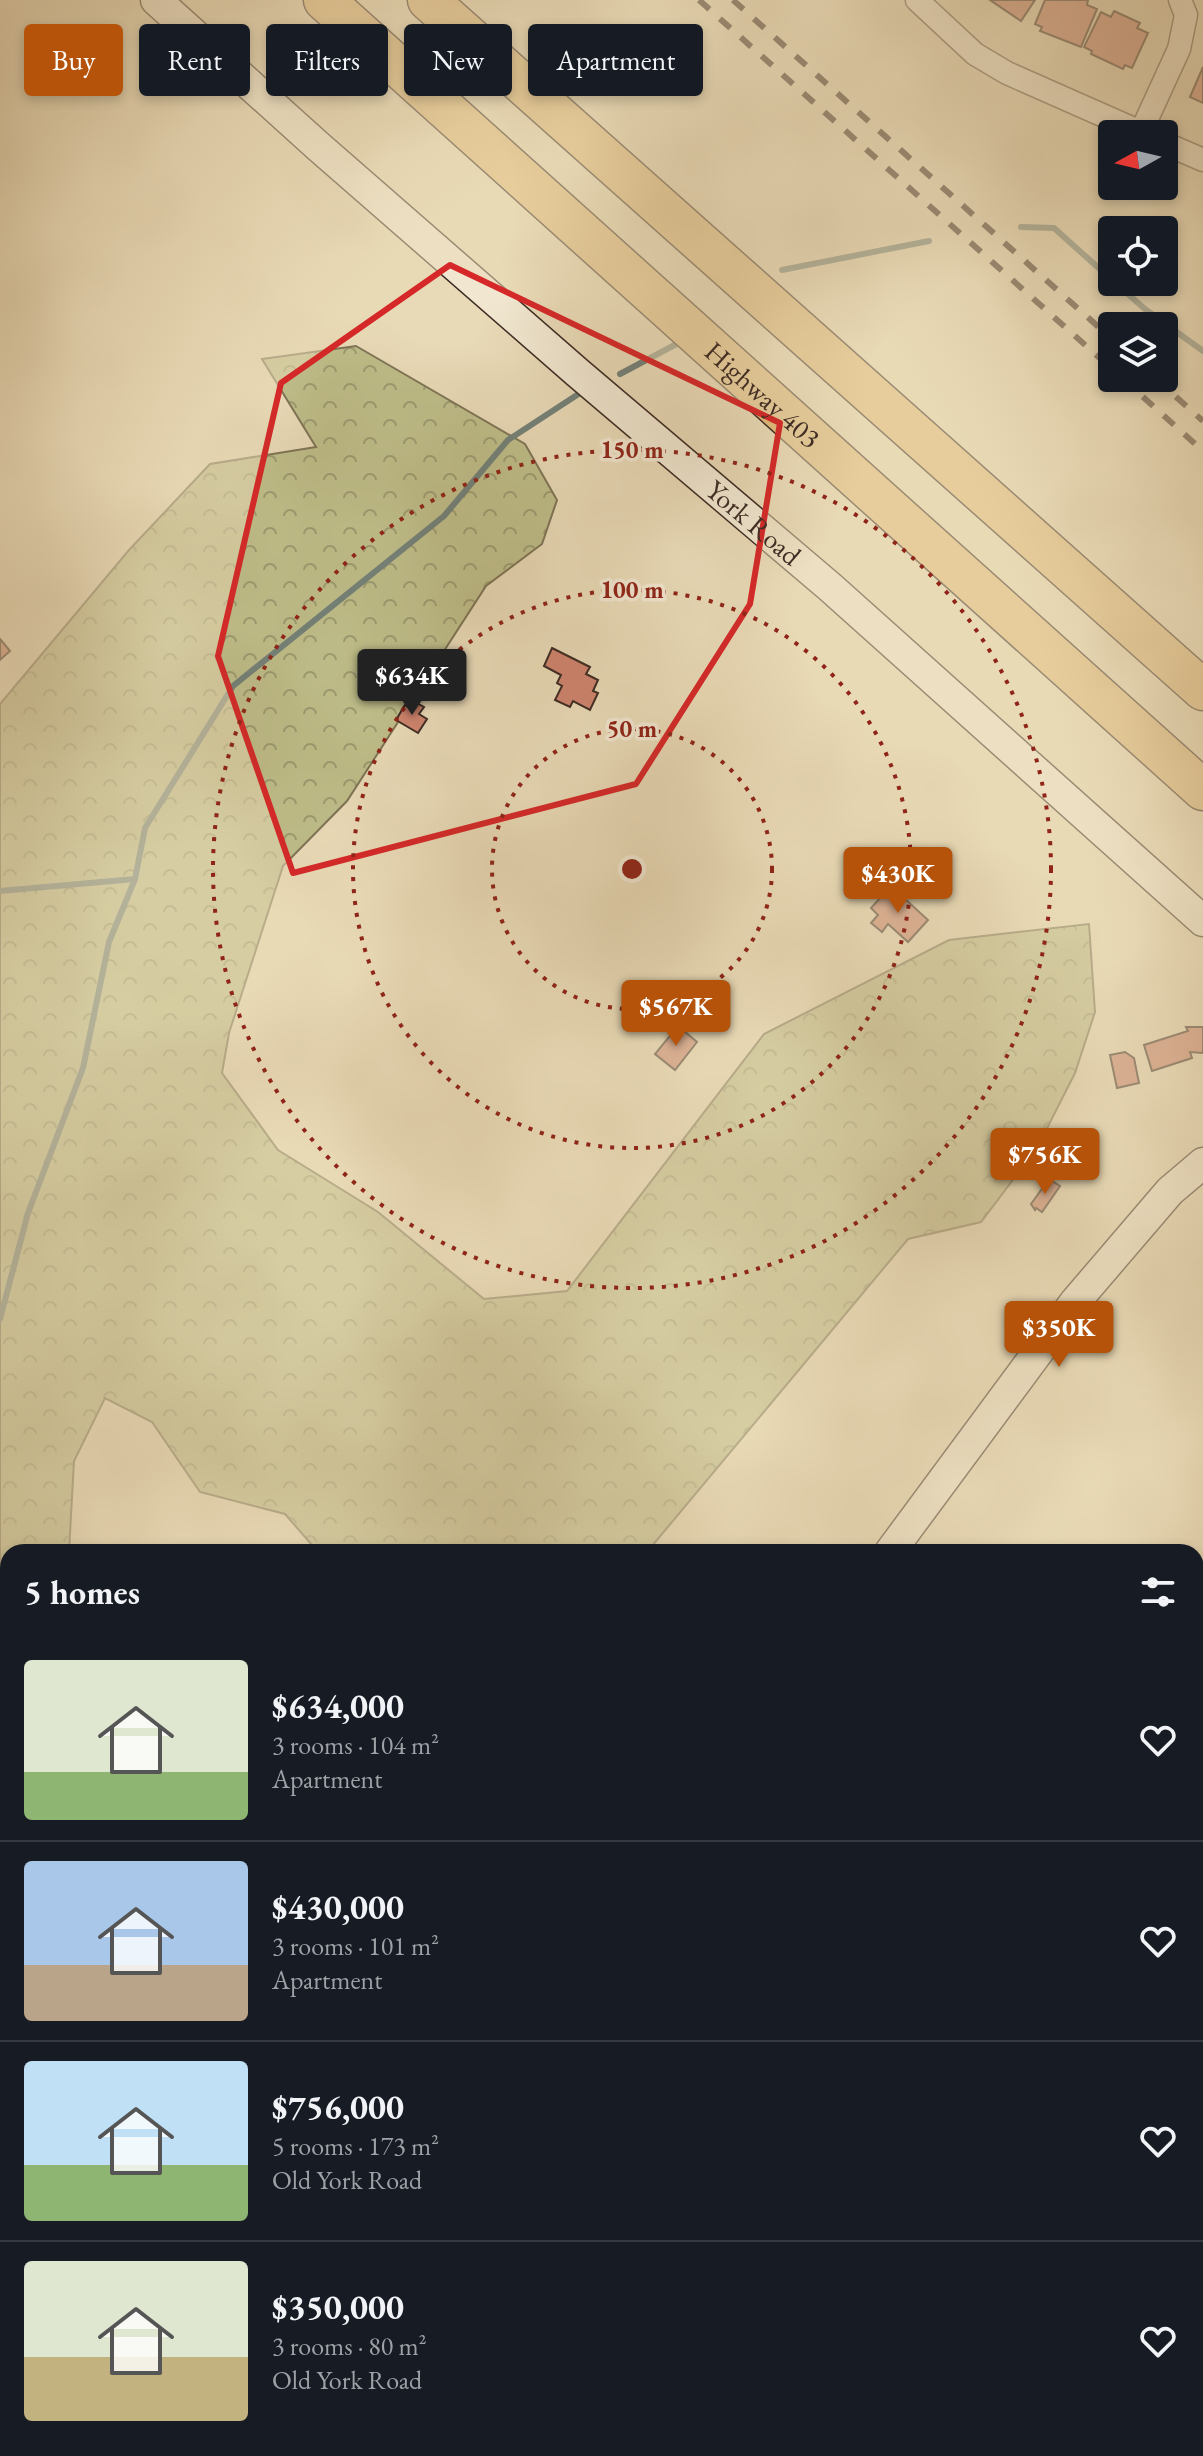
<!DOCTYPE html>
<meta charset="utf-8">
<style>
:root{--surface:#171b24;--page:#20242c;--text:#f1f3f6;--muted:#9ea1a6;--line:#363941;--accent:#b45309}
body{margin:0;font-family:"EB Garamond",serif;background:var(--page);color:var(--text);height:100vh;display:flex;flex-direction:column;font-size:30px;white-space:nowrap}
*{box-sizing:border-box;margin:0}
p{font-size:26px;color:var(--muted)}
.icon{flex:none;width:44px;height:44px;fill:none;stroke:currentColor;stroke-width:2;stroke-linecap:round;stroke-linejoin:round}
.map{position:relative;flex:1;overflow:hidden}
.side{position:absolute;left:0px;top:1544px;width:1204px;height:912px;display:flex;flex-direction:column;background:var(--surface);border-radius:24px 24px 0 0;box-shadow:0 4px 12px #0003}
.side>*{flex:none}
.hud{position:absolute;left:24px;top:24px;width:800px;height:72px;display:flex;gap:16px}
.needle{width:52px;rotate:262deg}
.tools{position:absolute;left:1098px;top:120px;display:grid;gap:16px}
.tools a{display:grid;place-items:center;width:80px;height:80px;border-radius:8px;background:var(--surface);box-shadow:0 4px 12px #0003;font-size:40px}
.price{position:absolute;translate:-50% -68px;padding:0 18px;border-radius:8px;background:var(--accent);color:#fff;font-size:26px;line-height:52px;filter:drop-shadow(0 2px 4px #0008)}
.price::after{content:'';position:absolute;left:50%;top:48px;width:24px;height:18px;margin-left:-12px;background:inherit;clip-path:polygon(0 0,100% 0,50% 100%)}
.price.active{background:#222;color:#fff}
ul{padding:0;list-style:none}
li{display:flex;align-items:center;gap:24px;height:200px;padding:0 24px}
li+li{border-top:2px solid var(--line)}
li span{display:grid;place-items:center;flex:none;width:224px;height:160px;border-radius:8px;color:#555}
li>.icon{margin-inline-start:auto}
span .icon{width:96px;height:96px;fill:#fffc;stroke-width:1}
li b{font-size:34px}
h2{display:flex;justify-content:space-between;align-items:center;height:96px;padding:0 24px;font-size:34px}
.chip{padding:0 28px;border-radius:8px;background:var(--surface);box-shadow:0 4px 12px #0003;font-size:28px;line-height:72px}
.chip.active{background:var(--accent);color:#fff}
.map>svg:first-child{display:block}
.forest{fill:url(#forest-crowns);stroke:#7e7456;stroke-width:2}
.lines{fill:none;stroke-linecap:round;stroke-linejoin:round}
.stream{stroke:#738178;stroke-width:6}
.building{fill:#cf846f;stroke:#3d2b24;stroke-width:2}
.street-casing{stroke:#685749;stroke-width:25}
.secondary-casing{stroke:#3d2b24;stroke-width:33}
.highway-casing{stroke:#3d2b24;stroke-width:43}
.path{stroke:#3d2b24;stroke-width:3;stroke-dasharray:6 4;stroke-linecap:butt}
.street{stroke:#f1e7d0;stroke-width:22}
.secondary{stroke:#f1e7d0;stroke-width:30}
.highway{stroke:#e4bd7c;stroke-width:40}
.rail{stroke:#3d2b24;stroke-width:6;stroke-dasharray:14 14;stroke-linecap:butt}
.marked{fill:none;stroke:#d62828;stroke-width:6;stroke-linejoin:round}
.ring{fill:none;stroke:#8f2418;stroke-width:4;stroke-dasharray:4 8}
.labels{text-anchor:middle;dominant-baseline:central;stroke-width:7;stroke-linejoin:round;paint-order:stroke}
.street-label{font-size:28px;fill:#3d2b24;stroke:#f1e7d0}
.centre{fill:#8f2418;stroke:#f1e7d0;stroke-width:4}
.ring-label{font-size:24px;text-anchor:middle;font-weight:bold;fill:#8f2418;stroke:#f1e7d0;stroke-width:7;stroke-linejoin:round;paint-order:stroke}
</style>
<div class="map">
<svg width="1203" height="2456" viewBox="0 0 1203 2456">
<defs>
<pattern id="forest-crowns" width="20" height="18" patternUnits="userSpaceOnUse" patternTransform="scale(2)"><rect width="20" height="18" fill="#bebd89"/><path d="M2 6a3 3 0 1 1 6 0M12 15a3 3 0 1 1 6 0" fill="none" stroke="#9c9a70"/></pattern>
</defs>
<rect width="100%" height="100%" fill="#e9dab7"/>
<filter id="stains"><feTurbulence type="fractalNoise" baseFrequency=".0025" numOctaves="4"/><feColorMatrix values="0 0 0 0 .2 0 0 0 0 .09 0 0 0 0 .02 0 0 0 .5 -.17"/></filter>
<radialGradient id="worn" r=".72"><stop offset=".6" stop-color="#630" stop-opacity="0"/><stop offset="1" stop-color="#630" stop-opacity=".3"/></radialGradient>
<!-- forest -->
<path class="forest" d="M356,346L525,444L557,500L542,544L486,586L347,801L283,866L229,1033L222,1073L278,1150L378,1212L484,1299L567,1291L764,1034L949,940L1089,924L1095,1012L1075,1073L1037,1148L981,1222L908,1239L647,1552H318L285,1514L200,1492L152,1422L105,1398L74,1461L69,1552H8V1852L0,1870V704L129,550L210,464L316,447L262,359Z
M1203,1965V2456H1074L1078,2448H1196V1966Z
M8,2252V2437L0,2430V2268Z
M22,2448H161L154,2456H32Z
M758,2448H932L922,2456H754Z"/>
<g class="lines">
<!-- stream -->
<path class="stream" d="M1021,227L1054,228L1112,280
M782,270L929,241
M1114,282L1145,309L1203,351
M620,374L684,340
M0,891L135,879
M0,1319L28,1213L83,1068L109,942L135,879L145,828L233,686L444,516L508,440L580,393
M1196,2073L1203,2072
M857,2456L870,2448"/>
</g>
<!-- building -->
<path class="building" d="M990,0H1035L1021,21Z
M1045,0H1088L1087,5L1097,9L1081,47L1040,31L1042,27L1035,24Z
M1114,11L1140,23L1137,28L1148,33L1132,68L1125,65L1123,69L1091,54L1092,51L1084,47L1101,12L1111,17Z
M1203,67V103L1190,97Z
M0,639L10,651L0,660Z
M552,648L590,667L586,674L598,680L593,691L598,693L590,710L573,701L570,707L555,700L562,686L557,683L561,675L544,666Z
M415,702L424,707L419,714L427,719L418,733L396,720L405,705L411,709Z
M891,886L928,920L908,942L888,924L882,932L871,923L878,915L871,908Z
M678,1026L697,1042L675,1070L655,1054Z
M1186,1027H1203V1053L1190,1052L1192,1058L1152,1071L1144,1045L1188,1031Z
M1125,1052L1134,1058L1139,1083L1117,1088L1110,1055Z
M1049,1179L1060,1186L1042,1212L1036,1208L1035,1210L1031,1204Z
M313,2448H351L358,2456H316L310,2452Z"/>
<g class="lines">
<!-- street casing -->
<g class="street-casing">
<path id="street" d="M917,0L975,54L1007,73L1145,134
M1141,132L1179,49L1186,15L1180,0
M1164,143L1203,160"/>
</g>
<!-- secondary casing -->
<g class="secondary-casing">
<g id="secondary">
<path id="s1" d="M156,0L319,147L578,373L830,587L1203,921"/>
<path d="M890,1552L1075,1302L1170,1191L1203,1163"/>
<path d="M222,2456L228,2448"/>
</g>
</g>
<!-- highway casing -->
<g class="highway-casing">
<g id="highway">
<path id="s2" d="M324,0L1203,790"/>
<path d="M428,0L1203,690"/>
</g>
</g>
<!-- path -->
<path class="path" d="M115,2448L116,2451L140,2456
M161,2456L169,2448"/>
<!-- street -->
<use href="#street" class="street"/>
<!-- secondary -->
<use href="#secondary" class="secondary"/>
<!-- highway -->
<use href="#highway" class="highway"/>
<!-- rail -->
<path class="rail" d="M699,0L1112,369
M733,0L1112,339
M1122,378L1203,451
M1155,378L1203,421"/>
</g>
<!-- marked area -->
<path d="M0 0H1203V2456H0ZM450,265L780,423L750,604L636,784L293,873L218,656L281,383Z" fill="#e9dab7" fill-opacity=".55" fill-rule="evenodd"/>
<path class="marked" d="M450,265L780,423L750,604L636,784L293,873L218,656L281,383Z"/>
<!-- distance rings -->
<g class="ring">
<circle cx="632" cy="869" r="140"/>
<circle cx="632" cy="869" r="279"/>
<circle cx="632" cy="869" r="419"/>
</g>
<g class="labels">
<!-- street labels -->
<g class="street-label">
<text stroke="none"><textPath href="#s2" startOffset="590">Highway 403</textPath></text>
<text stroke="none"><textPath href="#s1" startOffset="794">York Road</textPath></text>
</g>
</g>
<circle cx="632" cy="869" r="12" class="centre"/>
<g class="ring-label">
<text x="632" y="458">150 m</text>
<text x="632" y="598">100 m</text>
<text x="632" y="737">50 m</text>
</g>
<rect width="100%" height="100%" filter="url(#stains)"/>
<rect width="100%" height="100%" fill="url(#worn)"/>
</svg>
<div class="tools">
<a><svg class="needle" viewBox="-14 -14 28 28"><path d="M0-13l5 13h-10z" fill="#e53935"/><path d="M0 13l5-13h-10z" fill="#9ea1a6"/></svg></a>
<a><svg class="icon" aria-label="locate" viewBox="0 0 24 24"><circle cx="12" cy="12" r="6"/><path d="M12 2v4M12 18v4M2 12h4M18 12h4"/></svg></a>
<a><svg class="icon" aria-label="layers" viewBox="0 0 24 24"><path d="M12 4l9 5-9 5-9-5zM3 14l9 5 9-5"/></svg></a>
</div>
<b class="price active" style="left:412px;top:717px">$634K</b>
<b class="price" style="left:898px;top:915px">$430K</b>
<b class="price" style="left:676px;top:1048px">$567K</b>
<b class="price" style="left:1045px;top:1196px">$756K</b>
<b class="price" style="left:1059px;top:1369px">$350K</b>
<div class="hud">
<a class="chip active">Buy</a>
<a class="chip">Rent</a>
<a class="chip">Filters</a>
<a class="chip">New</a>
<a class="chip">Apartment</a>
</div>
<section class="side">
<h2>5 homes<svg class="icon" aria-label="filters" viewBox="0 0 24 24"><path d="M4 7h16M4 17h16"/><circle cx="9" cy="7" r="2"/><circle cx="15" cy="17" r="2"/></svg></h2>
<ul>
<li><span style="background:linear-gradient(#dfe7d0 70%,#8fb573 0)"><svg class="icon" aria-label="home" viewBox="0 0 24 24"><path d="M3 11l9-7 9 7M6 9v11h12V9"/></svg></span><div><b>$634,000</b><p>3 rooms · 104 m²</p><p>Apartment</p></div><svg class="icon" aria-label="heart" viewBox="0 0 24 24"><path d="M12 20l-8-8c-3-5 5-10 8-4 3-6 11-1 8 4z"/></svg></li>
<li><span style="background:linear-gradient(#a9c7e8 65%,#b9a48a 0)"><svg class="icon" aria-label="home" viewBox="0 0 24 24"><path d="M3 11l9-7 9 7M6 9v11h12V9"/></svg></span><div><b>$430,000</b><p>3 rooms · 101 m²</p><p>Apartment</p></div><svg class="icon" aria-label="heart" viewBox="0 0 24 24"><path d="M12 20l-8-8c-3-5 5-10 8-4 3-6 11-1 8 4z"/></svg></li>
<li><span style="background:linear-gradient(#bfe0f5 65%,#8fb573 0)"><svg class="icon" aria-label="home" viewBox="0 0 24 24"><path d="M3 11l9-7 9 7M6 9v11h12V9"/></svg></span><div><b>$756,000</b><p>5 rooms · 173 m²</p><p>Old York Road</p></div><svg class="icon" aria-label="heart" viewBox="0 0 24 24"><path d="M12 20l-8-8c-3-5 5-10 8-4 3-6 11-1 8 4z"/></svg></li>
<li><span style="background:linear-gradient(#dfe7d0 60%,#c2b280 0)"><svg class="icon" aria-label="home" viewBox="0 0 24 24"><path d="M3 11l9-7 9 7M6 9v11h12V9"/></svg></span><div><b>$350,000</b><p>3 rooms · 80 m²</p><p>Old York Road</p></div><svg class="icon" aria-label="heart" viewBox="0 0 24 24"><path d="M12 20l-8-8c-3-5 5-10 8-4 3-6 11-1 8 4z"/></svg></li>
</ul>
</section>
</div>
